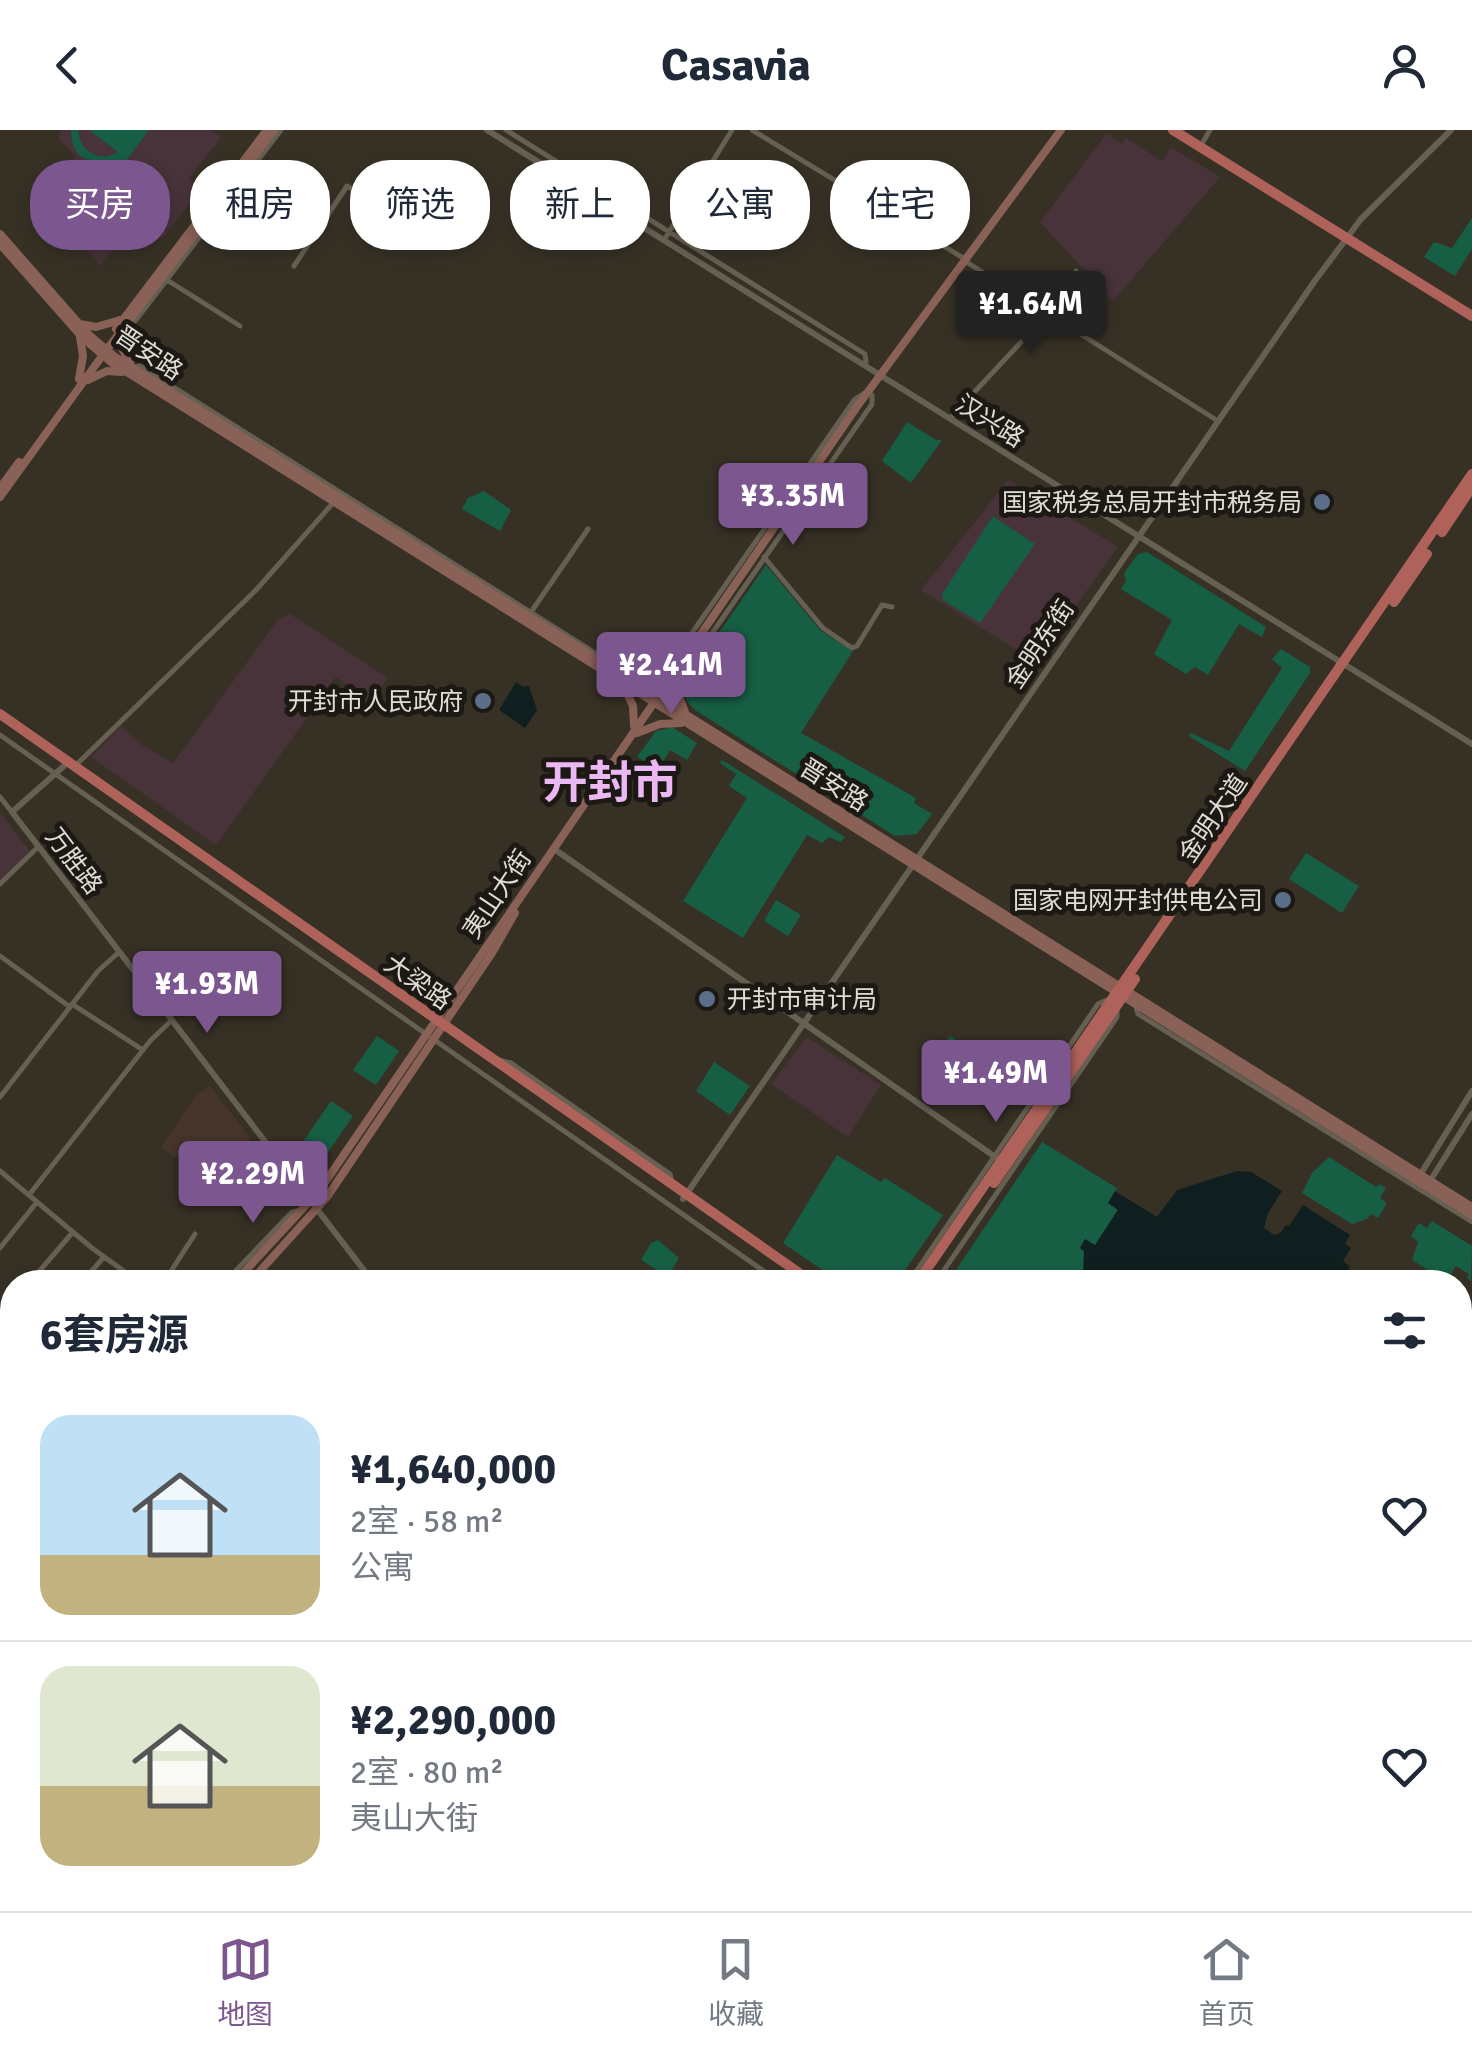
<!DOCTYPE html>
<html lang="zh">
<meta charset="utf-8">
<style>
:root{--surface:#fff;--page:#f2f2f3;--text:#1f2937;--muted:#747a83;--line:#e0e1e3;--accent:#7b568f}
body{margin:0;font-family:Signika,"Noto Sans SC",sans-serif;background:var(--page);color:var(--text);height:100vh;display:flex;flex-direction:column;font-size:38px;white-space:nowrap}
*{box-sizing:border-box;margin:0}
p{font-size:32px;color:var(--muted)}
.icon{flex:none;width:55px;height:55px;fill:none;stroke:currentColor;stroke-width:2;stroke-linecap:round;stroke-linejoin:round}
.map{position:relative;flex:1;overflow:hidden}
.side{position:absolute;left:0px;top:1140px;width:1472px;height:642px;display:flex;flex-direction:column;background:var(--surface);border-radius:40px 40px 0 0;box-shadow:0 5px 15px #0003}
.side>*{flex:none}
.banner{position:absolute;left:30px;top:30px;width:1412px;height:90px;display:flex;gap:20px}
.price{position:absolute;translate:-50% -85px;padding:0 22px;border-radius:10px;background:var(--accent);color:#fff;font-size:32px;line-height:65px;filter:drop-shadow(0 2px 5px #0008)}
.price::after{content:'';position:absolute;left:50%;top:60px;width:30px;height:22px;margin-left:-15px;background:inherit;clip-path:polygon(0 0,100% 0,50% 100%)}
.price.on{background:#222;color:#fff}
ul{padding:0;list-style:none}
li{display:flex;align-items:center;gap:30px;height:250px;padding:0 40px}
li+li{border-top:2px solid var(--line)}
li span{display:grid;place-items:center;flex:none;width:280px;height:200px;border-radius:30px;color:#555}
li>.icon{margin-inline-start:auto}
span .icon{width:120px;height:120px;fill:#fffc;stroke-width:1}
li b{font-size:42px}
h2{display:flex;justify-content:space-between;align-items:center;height:120px;padding:0 40px;font-size:42px}
.chip{padding:0 35px;border-radius:40px;background:var(--surface);box-shadow:0 5px 15px #0003;font-size:35px;line-height:90px}
.chip.on{background:var(--accent);color:#fff}
header{display:flex;justify-content:space-between;align-items:center;height:130px;padding:0 40px;background:var(--surface);font-size:45px;font-weight:700}
.menu{display:flex;justify-content:space-around;align-items:center;height:140px;border-top:2px solid var(--line);background:var(--surface);font-size:28px;color:var(--muted)}
.menu a{display:grid;justify-items:center;gap:5px}
.menu .on{color:var(--accent)}
.map>svg:first-child{display:block}
.education{fill:#473339}
.medical{fill:#47352c}
.green{fill:#165f44}
.water{fill:#0f1e1f}
.lines{fill:none;stroke-linecap:round;stroke-linejoin:round}
.minor{stroke:#666053;stroke-width:5}
.tertiary{stroke:#666053;stroke-width:6}
.secondary{stroke:#8a6156;stroke-width:8}
.primary{stroke:#af6259;stroke-width:10}
.service-dot{fill:#5c6f8a;stroke:#1c1914;stroke-width:4}
.labels{text-anchor:middle;dominant-baseline:central;stroke-width:10;stroke-linejoin:round;paint-order:stroke}
.street-label{font-size:25px;fill:#e0ddd5;stroke:#1c1914}
.poi-label{font-size:25px;fill:#e0ddd5;stroke:#1c1914;text-anchor:end}
.town-label{font-size:45px;font-weight:bold;fill:#ecb8f4;stroke:#1c1914}
</style>
<header><svg class="icon" aria-label="back" viewBox="0 0 24 24"><path d="M15 5l-7 7 7 7"/></svg>Casavia<svg class="icon" aria-label="person" viewBox="0 0 24 24"><circle cx="12" cy="8" r="4"/><path d="M4 21q1-7 8-7t8 7"/></svg></header>
<div class="map">
<svg width="1472" height="1781" viewBox="0 0 1472 1781">
<rect width="100%" height="100%" fill="#373125"/>
<!-- education -->
<path class="education" d="M61,0H212L221,8L189,48L202,58L162,109L140,92L100,136L35,64L76,27L59,9Z
M1106,4L1122,14L1126,8L1162,31L1171,17L1220,47L1113,171L1040,92Z
M1008,350L1118,417L1036,532L921,460Z
M290,484L388,548L371,572L336,547L216,715L91,627L121,596L142,615L173,633L278,490Z
M0,682L30,721L0,752Z
M807,907L881,955L848,1007L771,954Z
M12,1622V1770H463L456,1781H0V1635Z"/>
<!-- medical -->
<path class="medical" d="M210,956L250,1008L226,1046L190,1023L183,1032L161,1018L195,967Z"/>
<!-- green -->
<path class="green" d="M71,0H78C80,22 99,33 118,22L89,0H149L125,32L122,31L116,38C95,26 72,38 71,0Z
M1472,88V119L1455,146L1424,127L1434,112L1452,118Z
M907,292L936,310H942L911,353L882,331Z
M484,361L511,380L500,401L462,379L468,368Z
M993,386L1035,414L980,493L943,470L942,464Z
M1147,422L1266,497L1262,507L1239,494L1208,545L1195,537L1186,544L1154,524L1172,490L1121,459L1126,451L1124,443L1138,424Z
M766,435L821,501L853,521L801,603L916,668L914,673L932,684L917,704L895,706L695,580L687,571L683,556L686,550Z
M1281,519L1310,537V543L1245,641L1189,606L1191,603L1229,621L1282,538L1272,529Z
M672,597L697,613L687,630L670,620L658,640L637,627L656,601Z
M722,630L845,707L841,712L829,707L822,713L807,705L743,808L683,771L747,668L729,656L736,644L720,633Z
M1306,723L1359,756L1342,783L1289,749Z
M776,770L801,785L788,806L764,791Z
M377,906L399,921L376,955L353,940Z
M950,906L976,923L948,965L924,950L945,920L942,918Z
M714,932L750,956L730,985L696,961Z
M331,971L353,986L318,1037H306L296,1022Z
M1042,1012L1117,1058L1108,1073L1118,1079L1095,1116L1080,1119L1084,1121L1083,1152H948Z
M837,1025L881,1052L885,1048L943,1085L897,1152H840L783,1113Z
M1329,1027L1376,1057L1379,1054L1386,1058L1380,1068L1387,1073L1378,1088L1371,1084L1367,1089L1352,1094L1302,1063L1312,1043Z
M1432,1091L1472,1116L1471,1151L1467,1148L1469,1144L1456,1136L1449,1147L1457,1152H1447L1412,1130L1418,1112L1411,1106L1419,1093L1427,1098Z
M658,1110L679,1128L668,1147L641,1130L651,1113Z
M141,1770H227L220,1781H159Z"/>
<!-- water -->
<path class="water" d="M516,552L523,557L529,556L537,580L525,598L499,580Z
M1237,1041L1251,1042L1282,1061L1268,1083L1264,1098L1274,1105L1280,1103L1286,1095L1289,1096L1303,1075L1350,1105L1345,1114L1351,1118L1343,1131L1350,1137L1348,1140L1352,1143L1346,1152H1083L1084,1121L1080,1118L1085,1109L1095,1115L1118,1080L1108,1073L1115,1061L1157,1087L1177,1060Z"/>
<g class="lines">
<!-- minor -->
<path class="minor" d="M506,0L865,224L866,232
M752,0L965,129
M1203,12L1210,0
M249,38L325,90
M666,107L732,0
M968,133L1218,291
M294,136L347,56L375,73L403,33
M167,150L240,196
M128,196L136,190L281,0
M133,237L140,236L611,533
M952,286L1052,179L1076,141
M764,427L823,498L852,518L857,516L882,475L892,477
M529,485L588,399
M670,542L671,533L855,269L866,262
M677,547L685,542L872,274V265
M0,605L765,1142L789,1152
M75,636L256,460L333,373
M0,667L12,682
M0,754L38,717
M0,826L70,877
M72,874L143,920
M1136,877L1138,884L1472,1092
M499,930L511,933L670,1044L672,1052
M0,967L98,841L119,822
M0,1041L92,1118L139,1152
M29,1065L150,911L172,890
M0,1118L37,1072
M30,1152L73,1102
M82,1152L104,1127
M164,1152L195,1104
M225,1152L292,1082L301,1080
M909,1152L1098,874L1107,870
M936,1152L1117,887V881
M0,1187L12,1172
M0,1248L12,1233
M0,1302L12,1287
M2,1380L12,1367
M0,1538L12,1546
M1460,1742L1472,1723
M1436,1781L1443,1770
M1456,1781L1472,1755"/>
<!-- tertiary -->
<path class="tertiary" d="M487,0L1472,614
M64,636L12,682L373,1152
M557,721L1001,1031
M1420,1045L1472,961
M1430,1051L1472,984
M683,1069L1314,152L1361,89L1451,0
M1460,1721L1472,1729
M803,1770L820,1781
M813,1770L830,1781
M1027,1781L1033,1770
M1033,1781L1040,1770"/>
<!-- secondary -->
<path class="secondary" d="M0,104L88,204L115,227L1472,1077
M0,114L83,208L111,232L1472,1085
M80,194L96,197L120,190
M116,199L267,0
M124,199L123,220L130,233
M79,249L83,226L80,207
M88,250L107,241L122,242
M0,358L19,332
M0,367L102,226L274,0
M678,543V563L686,585
M631,550L648,551L670,541
M624,557L633,576L634,596
M637,603L660,594L681,593
M235,1152L319,1061L856,278L1061,0
M250,1152L327,1067L492,823L515,783
M0,1383L12,1375
M0,1395L12,1388
M1460,1755L1472,1735
M1449,1781L1456,1770"/>
<!-- primary -->
<path class="primary" d="M1173,0L1472,186
M1442,402L1472,357
M1394,472L1427,424
M0,584L812,1152
M994,1053L1135,849
M918,1152L1472,344
M1460,1563L1472,1570
M1460,1575L1472,1582
M494,1781L501,1770"/>
</g>
<!-- markers -->
<g class="service-dot">
<circle cx="1322" cy="372" r="10"/>
<circle cx="483" cy="571" r="10"/>
<circle cx="1283" cy="770" r="10"/>
<circle cx="707" cy="869" r="10"/>
</g>
<g class="labels">
<!-- street labels -->
<g class="street-label">
<text transform="translate(149 223) rotate(34)">晋安路</text>
<text transform="translate(990 291) rotate(32)">汉兴路</text>
<text transform="translate(1040 514) rotate(-56)">金明东街</text>
<text transform="translate(834 655) rotate(32)">晋安路</text>
<text transform="translate(1213 688) rotate(-56)">金明大道</text>
<text transform="translate(74 731) rotate(53)">万胜路</text>
<text transform="translate(497 764) rotate(-56)">夷山大街</text>
<text transform="translate(418 852) rotate(35)">大梁路</text>
</g>
<!-- poi labels -->
<g class="poi-label">
<text x="1302" y="372">国家税务总局开封市税务局</text>
<text x="463" y="571">开封市人民政府</text>
<text x="1263" y="770">国家电网开封供电公司</text>
<text x="727" y="869" text-anchor="start">开封市审计局</text>
</g>
<!-- town labels -->
<g class="town-label">
<text x="610" y="653">开封市</text>
</g>
</g>
</svg>
<b class="price on" style="left:1031px;top:226px">¥1.64M</b>
<b class="price" style="left:793px;top:418px">¥3.35M</b>
<b class="price" style="left:671px;top:587px">¥2.41M</b>
<b class="price" style="left:207px;top:906px">¥1.93M</b>
<b class="price" style="left:996px;top:995px">¥1.49M</b>
<b class="price" style="left:253px;top:1096px">¥2.29M</b>
<div class="banner">
<a class="chip on">买房</a>
<a class="chip">租房</a>
<a class="chip">筛选</a>
<a class="chip">新上</a>
<a class="chip">公寓</a>
<a class="chip">住宅</a>
</div>
<section class="side">
<h2>6套房源<svg class="icon" aria-label="filters" viewBox="0 0 24 24"><path d="M4 7h16M4 17h16"/><circle cx="9" cy="7" r="2"/><circle cx="15" cy="17" r="2"/></svg></h2>
<ul>
<li><span style="background:linear-gradient(#bfe0f5 70%,#c2b280 0)"><svg class="icon" aria-label="home" viewBox="0 0 24 24"><path d="M3 11l9-7 9 7M6 9v11h12V9"/></svg></span><div><b>¥1,640,000</b><p>2室 · 58 m²</p><p>公寓</p></div><svg class="icon" aria-label="heart" viewBox="0 0 24 24"><path d="M12 20l-8-8c-3-5 5-10 8-4 3-6 11-1 8 4z"/></svg></li>
<li><span style="background:linear-gradient(#dfe7d0 60%,#c2b280 0)"><svg class="icon" aria-label="home" viewBox="0 0 24 24"><path d="M3 11l9-7 9 7M6 9v11h12V9"/></svg></span><div><b>¥2,290,000</b><p>2室 · 80 m²</p><p>夷山大街</p></div><svg class="icon" aria-label="heart" viewBox="0 0 24 24"><path d="M12 20l-8-8c-3-5 5-10 8-4 3-6 11-1 8 4z"/></svg></li>
</ul>
</section>
</div>
<nav class="menu">
<a class="on"><svg class="icon" aria-label="map" viewBox="0 0 24 24"><path d="M3 6l6-2 6 2 6-2v14l-6 2-6-2-6 2zM9 4v14M15 6v14"/></svg>地图</a>
<a><svg class="icon" aria-label="saved" viewBox="0 0 24 24"><path d="M7 4h10v16l-5-4-5 4z"/></svg>收藏</a>
<a><svg class="icon" aria-label="home" viewBox="0 0 24 24"><path d="M3 11l9-7 9 7M6 9v11h12V9"/></svg>首页</a>
</nav>
